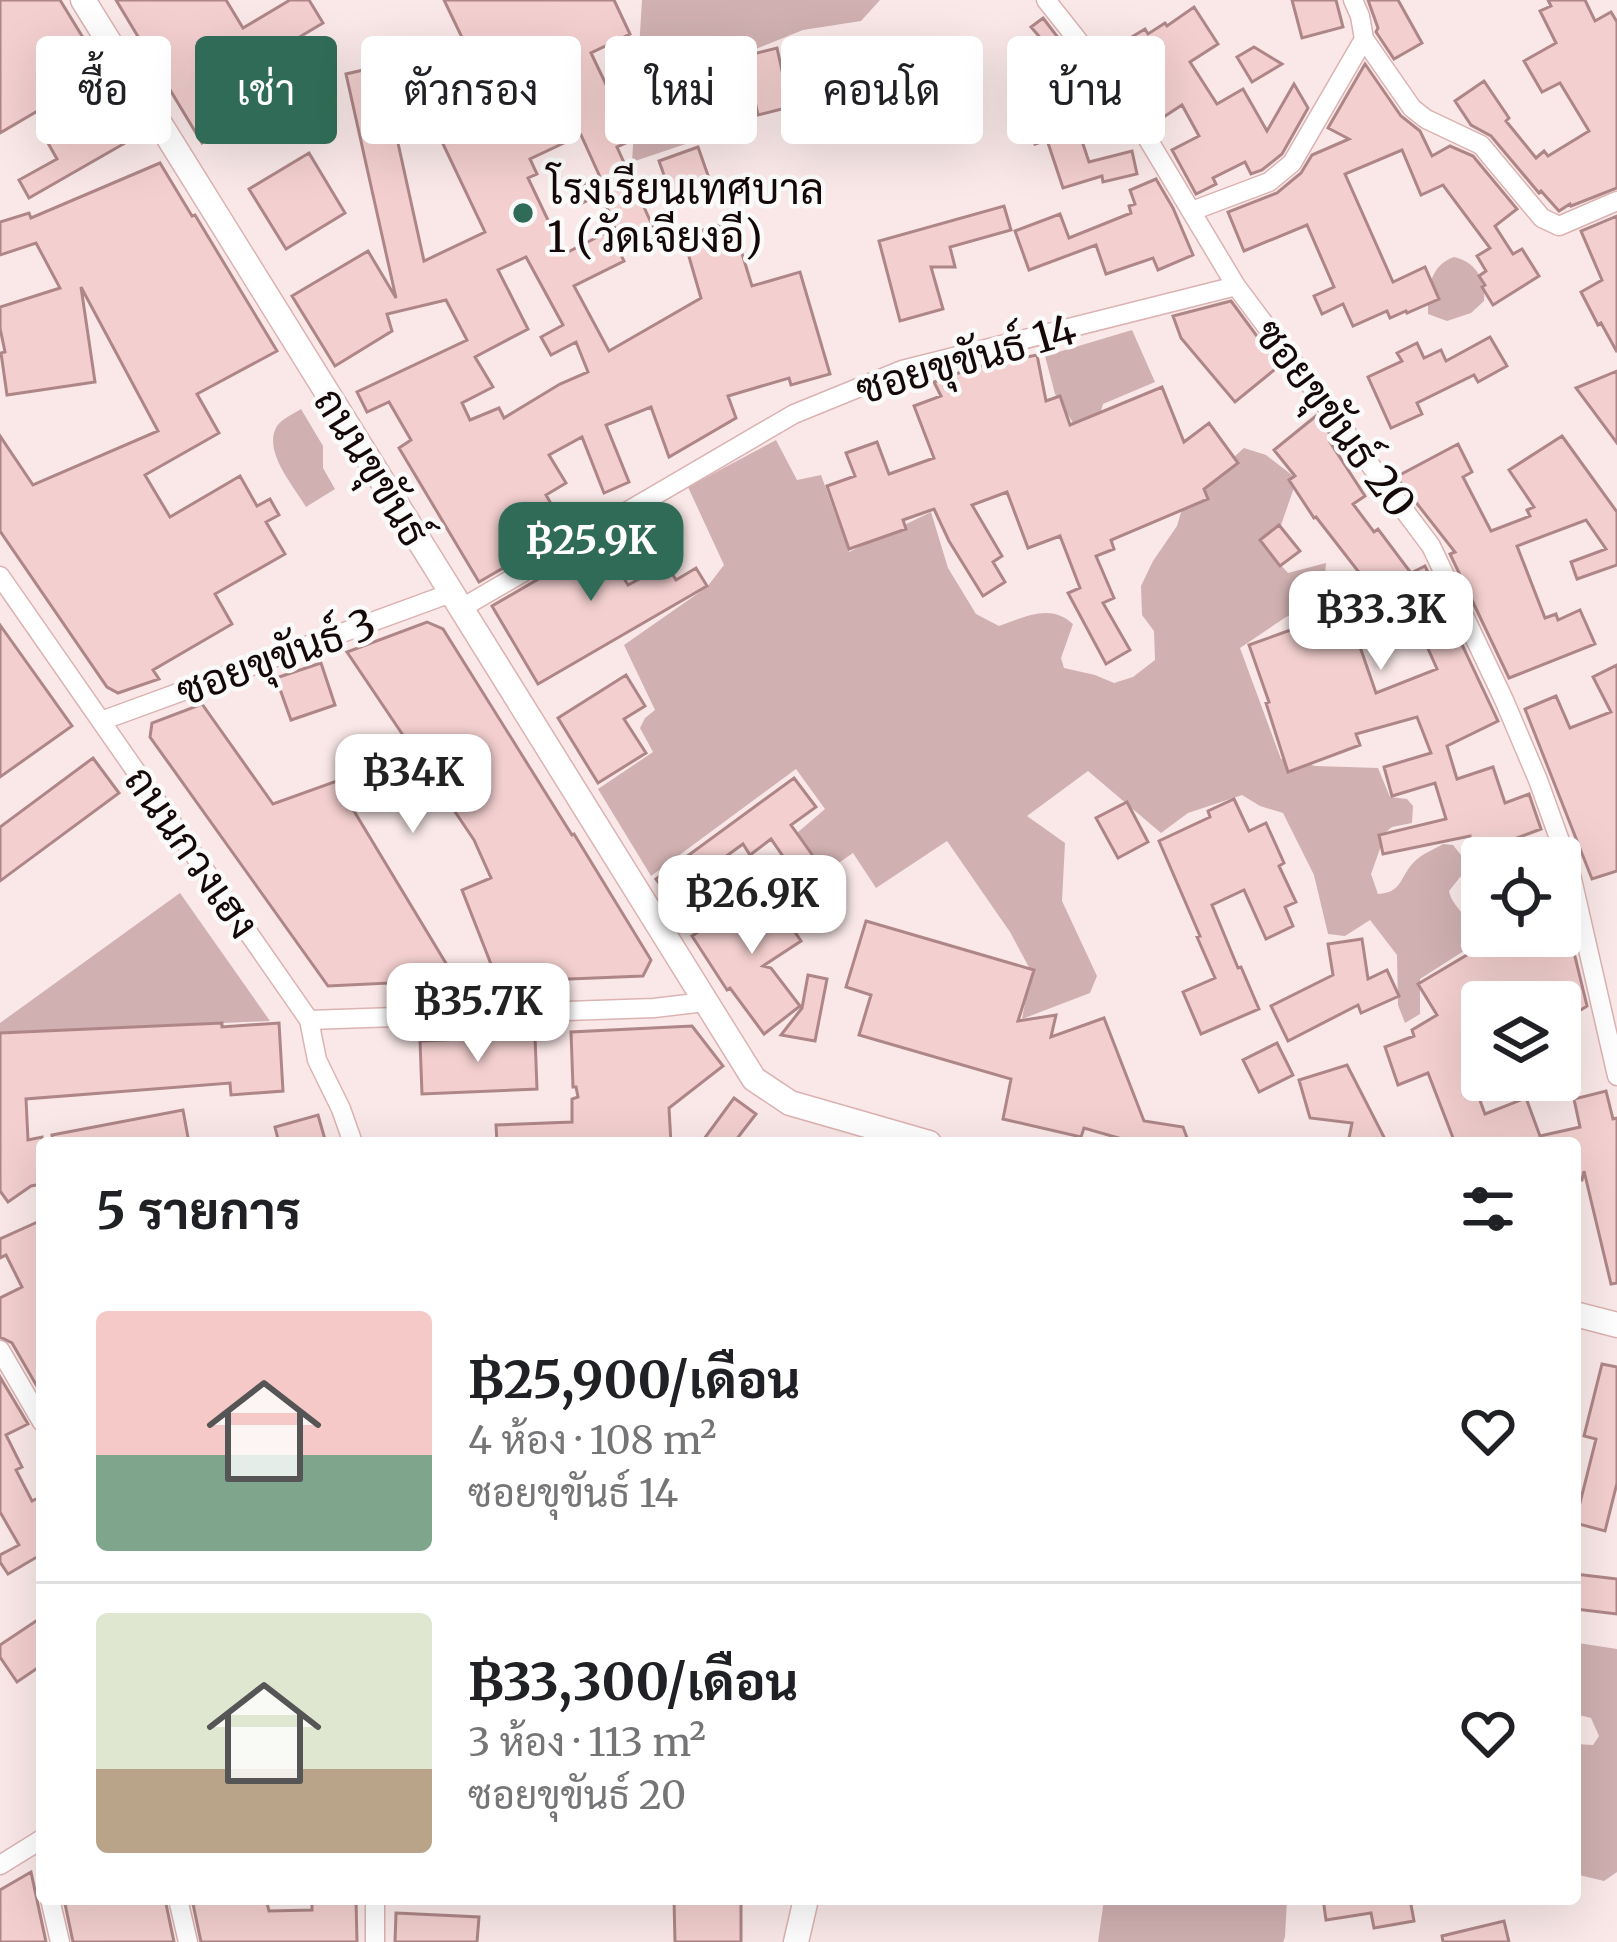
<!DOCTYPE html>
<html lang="th">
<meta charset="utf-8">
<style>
:root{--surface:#fff;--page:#f6f6f6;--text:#202124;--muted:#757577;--line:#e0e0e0;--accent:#2f6b56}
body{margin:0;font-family:Merriweather,Sarabun,serif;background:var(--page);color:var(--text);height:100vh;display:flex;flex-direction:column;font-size:45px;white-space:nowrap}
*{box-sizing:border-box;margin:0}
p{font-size:39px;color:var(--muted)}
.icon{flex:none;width:66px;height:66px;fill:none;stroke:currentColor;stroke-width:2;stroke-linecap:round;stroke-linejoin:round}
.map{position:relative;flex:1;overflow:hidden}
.panel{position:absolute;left:36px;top:1137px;width:1545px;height:768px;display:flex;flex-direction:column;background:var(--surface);border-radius:12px;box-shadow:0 12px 48px #0002}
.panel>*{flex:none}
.banner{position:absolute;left:36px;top:36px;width:1545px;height:108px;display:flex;gap:24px}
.tools{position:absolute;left:1461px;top:837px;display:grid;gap:24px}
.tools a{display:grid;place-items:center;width:120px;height:120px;border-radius:12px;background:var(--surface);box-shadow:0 12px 48px #0002;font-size:60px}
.price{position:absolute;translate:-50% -102px;padding:0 27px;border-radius:24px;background:#fff;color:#222;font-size:39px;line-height:78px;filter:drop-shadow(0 3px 6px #0008)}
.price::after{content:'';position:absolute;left:50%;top:72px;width:36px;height:27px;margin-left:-18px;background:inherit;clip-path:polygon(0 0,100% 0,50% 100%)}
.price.active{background:var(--accent);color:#fff}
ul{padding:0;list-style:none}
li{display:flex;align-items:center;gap:36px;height:300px;padding:0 60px}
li+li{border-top:3px solid var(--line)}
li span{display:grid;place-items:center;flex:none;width:336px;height:240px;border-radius:12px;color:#555}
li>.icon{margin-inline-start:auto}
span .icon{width:144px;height:144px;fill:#fffc;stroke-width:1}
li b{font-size:51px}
h2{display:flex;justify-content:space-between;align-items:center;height:144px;padding:0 60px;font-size:51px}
.tag{padding:0 42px;border-radius:12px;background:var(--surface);box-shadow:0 12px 48px #0002;font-size:42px;line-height:108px}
.tag.active{background:var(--accent);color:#fff}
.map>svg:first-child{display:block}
.green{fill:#d0b0b1}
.building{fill:#f3cfcf;stroke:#ae8687;stroke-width:3;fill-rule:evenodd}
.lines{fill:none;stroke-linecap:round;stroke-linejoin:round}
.minor-casing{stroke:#dcb2b2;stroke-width:21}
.major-casing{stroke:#dcb2b2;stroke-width:27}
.minor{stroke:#fff;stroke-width:18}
.major{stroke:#fff;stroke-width:24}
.poi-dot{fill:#2f6b56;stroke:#fafafa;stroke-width:4.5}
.labels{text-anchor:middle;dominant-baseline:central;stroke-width:9;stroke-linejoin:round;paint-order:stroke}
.poi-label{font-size:42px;fill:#150808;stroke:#fafafa;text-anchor:start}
.street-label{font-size:42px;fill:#150808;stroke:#fafafa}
</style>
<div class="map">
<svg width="1617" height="1942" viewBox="0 0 1617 1942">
<rect width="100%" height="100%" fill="#fae8e8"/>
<!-- green -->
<path class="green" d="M642,0H880L861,21L803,30L741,55L754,121L632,162Z
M1454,257C1476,262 1486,280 1484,301L1471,313L1447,321L1428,314C1428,289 1429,266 1454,257Z
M1132,330L1155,382L1103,404L1093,438L1083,439L1055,394L1045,356Z
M301,409L323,446V468L335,489L306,507C294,486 262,451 277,426C282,419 293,414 301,409Z
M776,440L797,480L821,475L849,552L931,512L948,568L976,614L999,626C1025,617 1050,603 1073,624L1061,658L1064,668L1095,675L1114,683L1133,677L1155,660L1154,631L1142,615L1141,586L1153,561L1177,526L1184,502L1244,448L1266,455L1297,479L1271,554L1288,573L1326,563L1323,599L1286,617L1240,648L1281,759L1316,766L1378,768L1390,797L1407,799L1413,806L1412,823L1392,827L1386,832L1371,874L1378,894C1403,893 1400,875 1415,861C1422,854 1435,849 1443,844L1453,845L1465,860L1461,876L1449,891C1451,905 1474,925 1484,938L1420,979V1014L1405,1023L1398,1005L1397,955L1370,920L1345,936L1328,934L1314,875L1283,813L1260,806L1242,795L1188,813L1161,833L1088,771L1027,816L1065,843L1062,901L1097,976L1090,993L1022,1019L1031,971L1010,932L947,841L876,888L853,853L827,871L797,833L825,809L796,769L651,876L598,789L653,752L640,728L645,718L655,710L624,645L707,587L724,565L688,487Z
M180,893L270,1021L0,1033V1023Z
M1578,1643L1617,1649V1872L1604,1881L1575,1874V1744L1593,1745L1599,1736L1591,1718L1575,1714V1645Z
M1104,1899H1287L1285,1937L1283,1942H1098Z"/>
<!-- building -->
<path class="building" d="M0,0H60L104,72L0,133Z
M116,0H226L243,28L290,0H309L323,23L261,60L282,94L202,143Z
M444,0H614L630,34L591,53L621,116L616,118L628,142L617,147L657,236L619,251L624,261L574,286L609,351L701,298L683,236L732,221L752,286L800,272L830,374L791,385L789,378L728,396L736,418L669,457L651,407L606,425L629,482L604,493L582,437L549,455L566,483L546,495L567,531L479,582L399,448L411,440L389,402L367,412L357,392L467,340L446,300L387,314L392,331L335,366L292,296L368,251L396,298L346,74L381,66L424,261L485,232L413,81L470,54ZM581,135L600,177L573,189L580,204L602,194L615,228L564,254L528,178L537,174L530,159ZM526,257L563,325L541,337L551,355L576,342L588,372L560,384L504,418L499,408L470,420L462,403L493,387L475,357L528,329L498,270Z
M1292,0H1336L1343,27L1302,38Z
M1368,0H1398L1422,43L1394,59L1376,32L1378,28Z
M1548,0H1585L1595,21L1611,12L1617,22V188L1571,206L1570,204L1559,211L1541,191L1539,193L1491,136L1471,125L1455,101L1484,81L1509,118L1506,121L1536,158L1544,151L1548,156L1589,131L1560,83L1542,92L1524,61L1556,43L1540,11L1551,6Z
M1194,7L1218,44L1190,62L1217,104L1243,89L1267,131L1294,84L1308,108L1282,154L1262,170L1251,174L1245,162L1213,178L1216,184L1196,194L1172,150L1199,136L1182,105L1156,122L1141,99L1150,93L1120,44L1145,29L1148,34L1165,23L1167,26Z
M1043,18L1112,108L1079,132L1089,162L1132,151L1137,174L1103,182L1102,176L1063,188L1047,140L1035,144L1029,128L1037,125L1019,102L1031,93L1016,74L1050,49L1031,27Z
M1254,47L1282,64L1252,82L1237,57Z
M777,48L790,107L758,115L745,56Z
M1365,64L1401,116L1420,131L1432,156L1450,146L1473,156L1517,209L1495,226L1513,254L1522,249L1539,276L1493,305L1482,287L1485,285L1479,276L1486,271L1477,256L1490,248L1443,185L1421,195L1402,150L1345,174L1393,282L1425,267L1439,299L1407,313L1406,311L1390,318L1387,311L1353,326L1343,304L1322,314L1314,296L1334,287L1307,225L1244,251L1228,212L1277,193L1301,173L1312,155L1349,139L1328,128Z
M121,102L139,135L29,198L19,180L57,159L48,143Z
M698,147L710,181L671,195L659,161Z
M309,153L345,213L286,249L249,189Z
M160,163L192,216L195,215L277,351L197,394L219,433L145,475L170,517L240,476L257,506L270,499L279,515L266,522L285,554L215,594L232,624L153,670L159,679L118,693L107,687L0,531V436L33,485L158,431L81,287L95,382L7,395L1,353L5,352L0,328V307L60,288L36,243L0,255V222L29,213L31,218Z
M1156,179L1173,208L1193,255L1158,270L1153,258L1106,274L1096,245L1029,270L1015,231L1060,214L1069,238L1131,213L1129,206L1135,204L1130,190Z
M1004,206L1011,230L950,247L955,267H931L943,309L900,321L879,241Z
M1617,216V352L1601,323L1598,325L1581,292L1602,280L1581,231Z
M1231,301L1279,366L1235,402L1181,338L1173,316Z
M1490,337L1507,366L1478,382L1474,375L1417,403L1422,414L1391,428L1368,377L1402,361L1397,353L1417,343L1424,358L1441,350L1446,361Z
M1037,355L1046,401L1060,396L1070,425L1162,387L1184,442L1209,423L1238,463L1204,489L1208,499L1111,540L1114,549L1096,556L1114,598L1103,603L1130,650L1106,664L1068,593L1080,588L1060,536L1028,548L1007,492L972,505L1002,556L993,562L1005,582L983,596L949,541L934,509L903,520L906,529L849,549L827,486L855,476L846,453L877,442L889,474L934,458L914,406L941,396L934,382L975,367Z
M1617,371V443L1576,388Z
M1316,416L1334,439L1330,442L1365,496L1353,504L1374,532L1378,529L1411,573L1425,566L1498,721L1447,746L1457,779L1493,767L1505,803L1529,794L1541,829L1495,846L1497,858H1473L1470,836L1383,854L1379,835L1446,819L1435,783L1392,796L1384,767L1431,753L1417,717L1356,734L1360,745L1288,772L1266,703L1269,702L1249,645L1352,608L1363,639L1358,641L1376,693L1437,669L1403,592L1382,602L1316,517L1314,518L1289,480L1295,476L1274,450Z
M1562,436L1617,512V565L1577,579L1571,562L1606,549L1586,520L1517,546L1545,618L1556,614L1558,620L1580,610L1595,644L1509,678L1450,554L1455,552L1396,477L1458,444L1472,472L1463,477L1491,531L1530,516L1527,510L1534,507L1509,470Z
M640,519L676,580L696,568L707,586L538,684L492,606L602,542L628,585L639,579L620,531Z
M1279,525L1300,551L1280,566L1260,540Z
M427,622L443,629L572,835L574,834L651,960L643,976L498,982L462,890L491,878L474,840L435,782L354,811L453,975L409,978L412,982L328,986L150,737L152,723L202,704L273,804L415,753L347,652Z
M0,625L72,726L0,777Z
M321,663L335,705L291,720L276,678Z
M1617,665V871L1592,879L1525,709L1556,696L1570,728L1611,712L1593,677Z
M626,675L645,706L624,719L646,753L598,783L558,718Z
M93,758L119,793L0,881V827Z
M794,778L816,807L791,825L824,871L803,885L771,839L750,855L743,844L703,873L710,882L677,907L656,879Z
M1234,799L1249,831L1266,823L1284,863L1279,866L1296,902L1285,907L1293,926L1266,939L1244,890L1212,905L1238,968L1241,967L1259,1009L1201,1034L1183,992L1215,978L1197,937L1200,936L1159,841L1210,817L1208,811Z
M1127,802L1148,842L1118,858L1096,818Z
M762,889L765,893L767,891L801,941L763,966L771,968L800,1006L764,1034L730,988L727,990L692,936Z
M1560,895L1587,1006L1560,1023V1002H1482V1069L1471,1076L1485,1114L1526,1098L1540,1136L1580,1127L1574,1099L1606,1091L1613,1119L1617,1118V1283L1611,1284L1584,1171L1582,1180L1575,1179V1143H1455L1428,1073L1398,1085L1385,1047L1414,1036L1412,1030L1437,1015L1418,984L1487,943L1485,936H1560Z
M866,921L1034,970L1018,1021L1056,1015L1051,1037L1104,1018L1144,1121L1183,1127L1189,1143H1136L1084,1128L1081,1137L1003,1119L1011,1079L859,1035L871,995L846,987Z
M1362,939L1368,979L1387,970L1399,996L1361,1013L1358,1005L1288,1041L1271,1006L1333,975L1328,944Z
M808,975L827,979L815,1041L781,1035L802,1008Z
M222,1023V1027L279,1023L283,1091L231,1095L230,1083L26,1099L28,1140L42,1137V1184L31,1186L8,1202L0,1191V1033Z
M692,1026L723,1066L669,1108L671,1143H497L496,1125L572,1122V1099L578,1097L576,1087H573L571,1032Z
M535,1036L537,1089L422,1094L420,1041Z
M1277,1043L1293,1075L1259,1092L1243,1060Z
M1347,1065L1387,1143H1348L1352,1123L1310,1118L1299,1080Z
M734,1098L756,1114L742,1132L734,1143H701Z
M183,1110L189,1143H53L52,1135Z
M318,1115L326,1143H279L275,1127Z
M42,1220V1395L12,1343L0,1337V1298L22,1287L6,1255L0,1258V1239Z
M1602,1364L1617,1367V1483L1605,1531L1575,1523L1596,1439L1584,1436Z
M0,1377L28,1424L6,1435L22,1467L16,1470L32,1501L42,1496V1554L8,1574L0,1562V1555L19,1545L0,1512Z
M1575,1574L1617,1579V1614L1575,1609Z
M42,1617V1665L17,1682L0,1657V1645Z
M31,1872L46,1942H0V1890Z
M64,1899H165L174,1942H73Z
M192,1899H266L269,1911L312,1910V1899H356L357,1942H201Z
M674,1899H741V1942H675Z
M1323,1899H1410L1414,1921L1374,1928L1371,1913L1326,1920Z
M396,1913L479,1917L477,1942H395Z
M1504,1921L1509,1942H1443L1442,1936Z"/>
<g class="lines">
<!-- minor casing -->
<g class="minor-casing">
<path id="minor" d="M1046,0L1122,96L1236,286L1431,546L1504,700L1538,780L1569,866L1617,1076
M1353,0L1360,16L1364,39L1412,108L1426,119L1481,145L1542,218L1559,226L1617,201
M1192,211L1269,182L1292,163L1364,39
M0,576L309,1020L317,1060L341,1109L353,1143
M460,609L794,414L902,370L1236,286
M101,721L451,593
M309,1020L654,1008L705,1002
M0,1350L42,1422
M0,1865L42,1839
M50,1899L60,1942
M178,1899L188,1942
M375,1942V1899"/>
</g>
<!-- major casing -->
<g class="major-casing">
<path id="major" d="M83,0L754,1079L790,1103L929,1143
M1575,1314L1617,1325
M796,1942L806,1899"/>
</g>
<!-- minor -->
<use href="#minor" class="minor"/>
<!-- major -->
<use href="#major" class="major"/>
</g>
<!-- markers -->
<circle class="poi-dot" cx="523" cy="213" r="12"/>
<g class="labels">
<!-- poi labels -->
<g class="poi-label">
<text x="547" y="189">โรงเรียนเทศบาล<tspan x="547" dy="48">1 (วัดเจียงอี)</tspan></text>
</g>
<!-- street labels -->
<g class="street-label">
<text transform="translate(966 359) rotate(-16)">ซอยขุขันธ์ 14</text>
<text transform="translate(1335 418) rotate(53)">ซอยขุขันธ์ 20</text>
<text transform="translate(372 467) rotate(58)">ถนนขุขันธ์</text>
<text transform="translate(276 657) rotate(-20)">ซอยขุขันธ์ 3</text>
<text transform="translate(192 852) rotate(55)">ถนนกวงเฮง</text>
</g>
</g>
</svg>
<div class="tools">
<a><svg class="icon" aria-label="locate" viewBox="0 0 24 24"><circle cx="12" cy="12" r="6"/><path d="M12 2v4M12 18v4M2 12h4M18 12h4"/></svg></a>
<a><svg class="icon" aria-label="layers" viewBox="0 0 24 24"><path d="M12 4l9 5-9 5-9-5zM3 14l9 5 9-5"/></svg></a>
</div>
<b class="price active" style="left:591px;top:604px">฿25.9K</b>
<b class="price" style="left:1381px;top:673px">฿33.3K</b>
<b class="price" style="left:413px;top:836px">฿34K</b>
<b class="price" style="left:752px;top:957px">฿26.9K</b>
<b class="price" style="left:478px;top:1065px">฿35.7K</b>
<div class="banner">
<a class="tag">ซื้อ</a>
<a class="tag active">เช่า</a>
<a class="tag">ตัวกรอง</a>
<a class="tag">ใหม่</a>
<a class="tag">คอนโด</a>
<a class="tag">บ้าน</a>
</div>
<section class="panel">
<h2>5 รายการ<svg class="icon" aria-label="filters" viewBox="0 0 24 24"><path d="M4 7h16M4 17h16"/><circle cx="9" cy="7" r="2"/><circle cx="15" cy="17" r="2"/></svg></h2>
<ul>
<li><span style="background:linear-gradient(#f6c9c9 60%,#7fa58c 0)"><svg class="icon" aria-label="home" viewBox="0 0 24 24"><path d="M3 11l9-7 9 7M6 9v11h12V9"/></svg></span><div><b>฿25,900/เดือน</b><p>4 ห้อง · 108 m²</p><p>ซอยขุขันธ์ 14</p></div><svg class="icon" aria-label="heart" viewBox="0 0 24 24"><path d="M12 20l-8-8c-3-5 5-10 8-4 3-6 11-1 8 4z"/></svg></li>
<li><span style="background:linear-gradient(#dfe7d0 65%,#b9a48a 0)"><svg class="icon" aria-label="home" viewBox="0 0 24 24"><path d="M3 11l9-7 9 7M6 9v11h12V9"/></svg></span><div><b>฿33,300/เดือน</b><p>3 ห้อง · 113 m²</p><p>ซอยขุขันธ์ 20</p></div><svg class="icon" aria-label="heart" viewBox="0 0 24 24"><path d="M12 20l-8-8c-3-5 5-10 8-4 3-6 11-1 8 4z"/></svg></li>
</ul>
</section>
</div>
